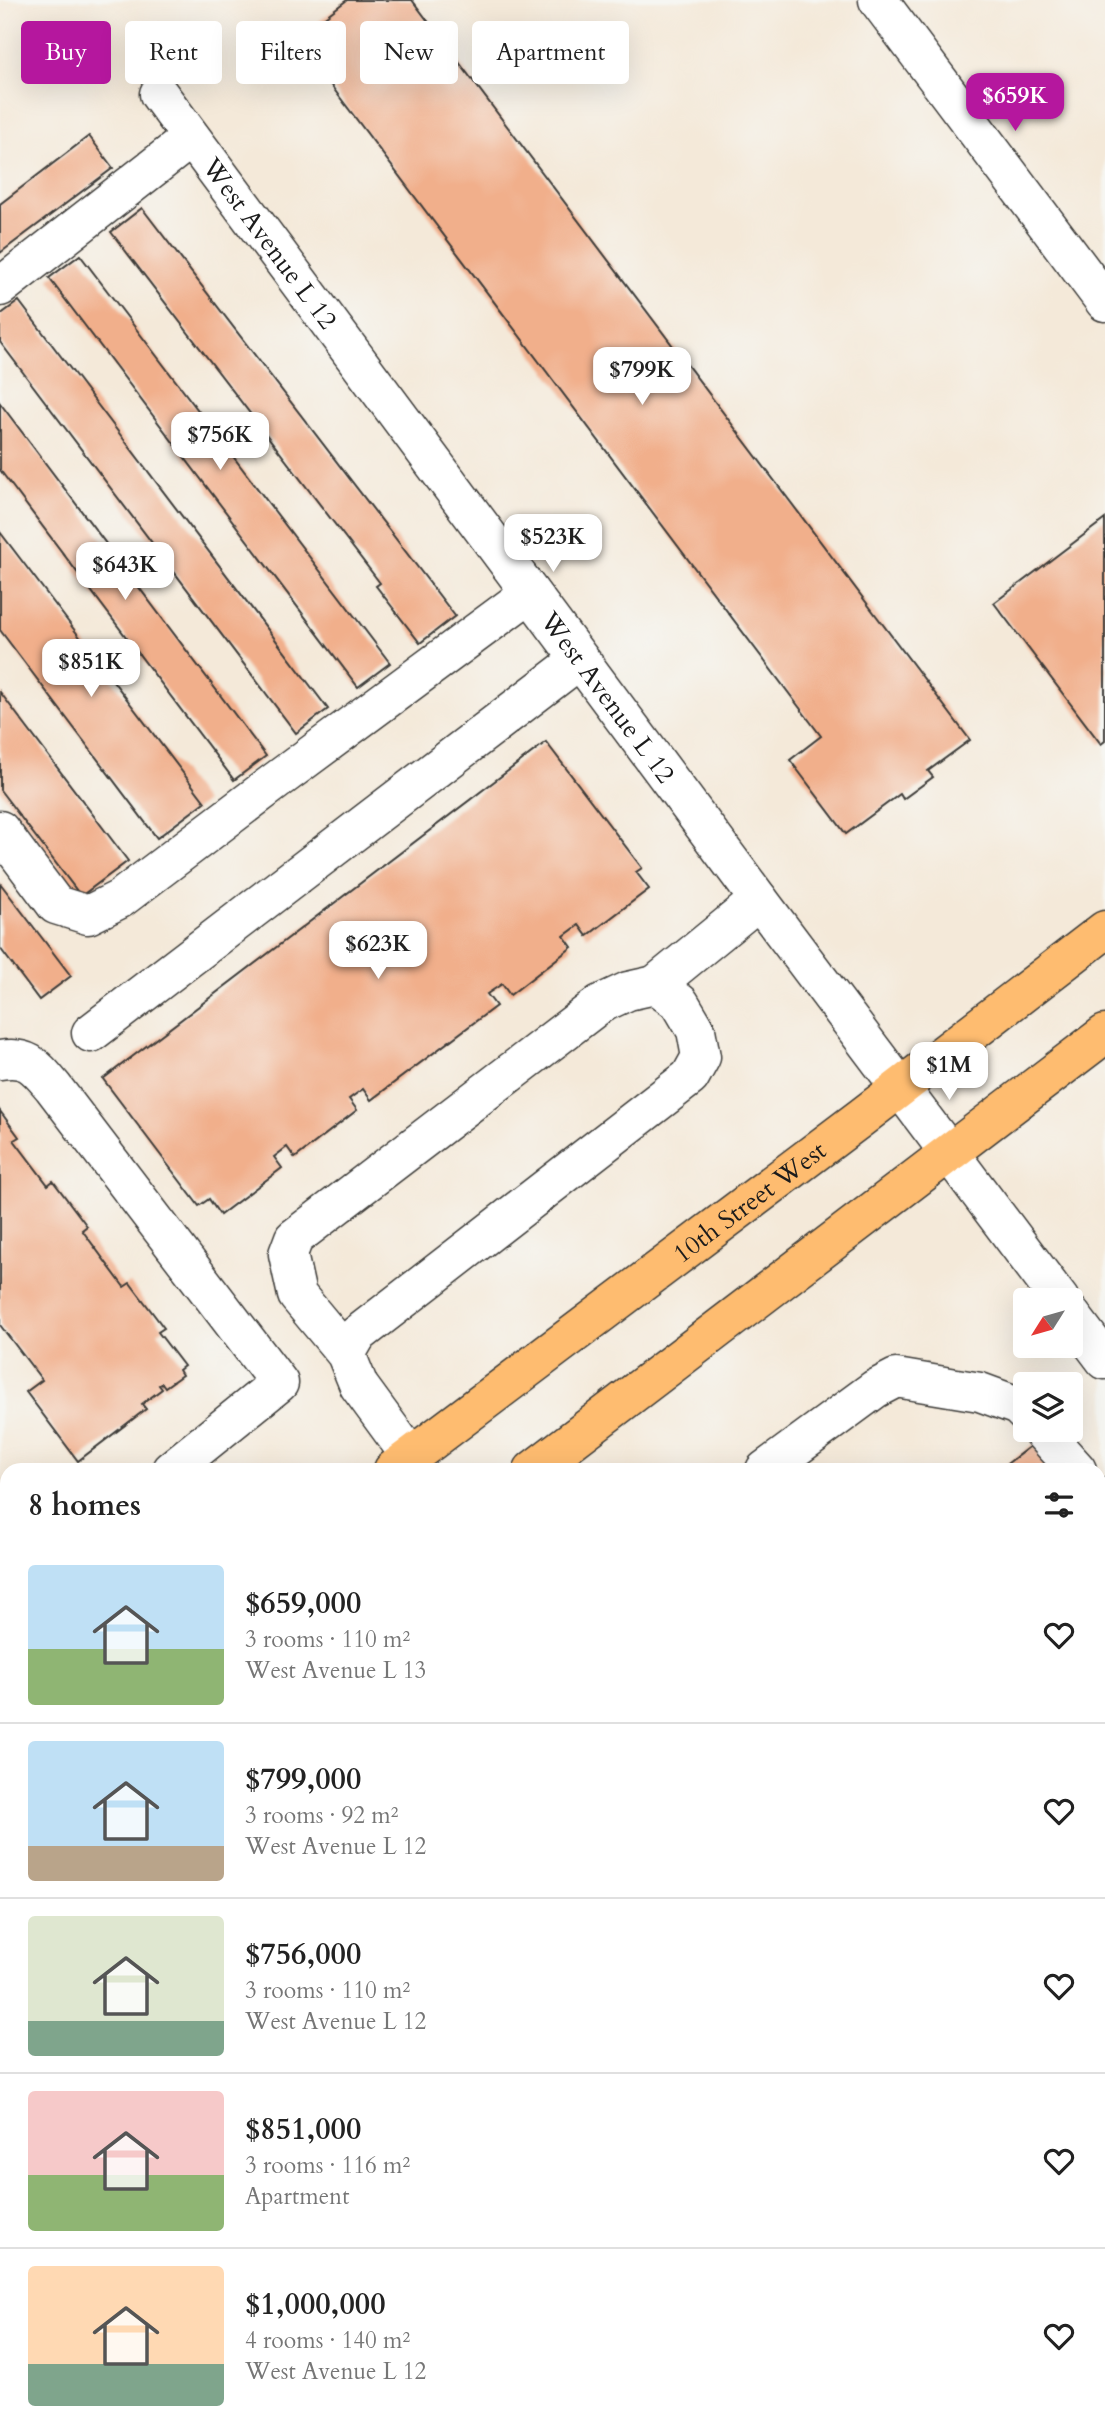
<!DOCTYPE html>
<meta charset="utf-8">
<style>
:root{--surface:#fff;--page:#f2f2f2;--text:#222;--muted:#767676;--line:#e0e0e0;--accent:#b5179e}
body{margin:0;font-family:Cardo,serif;background:var(--page);color:var(--text);height:100vh;display:flex;flex-direction:column;font-size:26px;white-space:nowrap}
*{box-sizing:border-box;margin:0}
p{font-size:23px;color:var(--muted)}
.icon{flex:none;width:38px;height:38px;fill:none;stroke:currentColor;stroke-width:2;stroke-linecap:round;stroke-linejoin:round}
.map{position:relative;flex:1;overflow:hidden}
.panel{position:absolute;left:0px;top:1463px;width:1106px;height:973px;display:flex;flex-direction:column;background:var(--surface);border-radius:21px 21px 0 0;box-shadow:0 7px 28px #0002}
.panel>*{flex:none}
.hud{position:absolute;left:21px;top:21px;width:700px;height:63px;display:flex;gap:14px}
.needle{width:46px;rotate:233deg}
.fabs{position:absolute;left:1013px;top:1288px;display:grid;gap:14px}
.fabs a{display:grid;place-items:center;width:70px;height:70px;border-radius:7px;background:var(--surface);box-shadow:0 7px 28px #0002;font-size:35px}
.price{position:absolute;translate:-50% -60px;padding:0 16px;border-radius:14px;background:#fff;color:#222;font-size:23px;line-height:46px;filter:drop-shadow(0 2px 4px #0008)}
.price::after{content:'';position:absolute;left:50%;top:42px;width:21px;height:16px;margin-left:-10px;background:inherit;clip-path:polygon(0 0,100% 0,50% 100%)}
.price.current{background:var(--accent);color:#fff}
ul{padding:0;list-style:none}
li{display:flex;align-items:center;gap:21px;height:175px;padding:0 28px}
li+li{border-top:2px solid var(--line)}
li span{display:grid;place-items:center;flex:none;width:196px;height:140px;border-radius:7px;color:#555}
li>.icon{margin-inline-start:auto}
span .icon{width:84px;height:84px;fill:#fffc;stroke-width:1}
li b{font-size:30px}
h2{display:flex;justify-content:space-between;align-items:center;height:84px;padding:0 28px;font-size:30px}
.chip{padding:0 24px;border-radius:7px;background:var(--surface);box-shadow:0 7px 28px #0002;font-size:24px;line-height:63px}
.chip.current{background:var(--accent);color:#fff}
.map>svg:first-child{display:block}
.building{fill:#f1af8b}
.lines{fill:none;stroke-linecap:round;stroke-linejoin:round}
.minor-casing{stroke:#3c3b38;stroke-width:41}
.major-casing{stroke:#3c3b38;stroke-width:41}
.minor{stroke:#fff;stroke-width:38}
.major{stroke:#febc70;stroke-width:38}
.labels{text-anchor:middle;dominant-baseline:central;stroke-width:5;stroke-linejoin:round;paint-order:stroke}
.street-label{font-size:26px;fill:#1c1c1c;stroke:#f6f6f2}
</style>
<div class="map">
<svg width="1105" height="2436" viewBox="0 0 1105 2436">
<rect width="100%" height="100%" fill="#f6f6f2"/>
<filter id="ink" filterUnits="userSpaceOnUse"><feTurbulence type="fractalNoise" baseFrequency=".0143" numOctaves="2"/><feDisplacementMap in="SourceGraphic" scale="14" xChannelSelector="R" yChannelSelector="G"/><feConvolveMatrix kernelMatrix="1 2 1 2 8 2 1 2 1" color-interpolation-filters="sRGB"/></filter>
<filter id="wash" filterUnits="userSpaceOnUse"><feTurbulence type="fractalNoise" baseFrequency=".00686" numOctaves="4" result="noise"/><feDisplacementMap in="SourceGraphic" scale="28" xChannelSelector="R" yChannelSelector="G"/><feGaussianBlur stdDeviation="1.57" result="paint"/><feColorMatrix in="noise" values="0 0 0 0 0 0 0 0 0 0 0 0 0 0 0 0 0 1.4 0 .05"/><feComposite in="paint" operator="in"/></filter>
<g filter="url(#wash)">
<rect width="100%" height="100%" fill="#f4e9d9"/>
<g id="blocks">
<!-- building -->
<path class="building" d="M347,0H412L970,740L928,771L933,777L903,799L900,794L846,834L790,760L821,736L296,39Z
M89,136L113,168L0,253V204Z
M142,208L455,616L420,643L376,586L380,583L111,232Z
M80,255L390,663L358,687L49,278Z
M19,301L328,709L296,733L0,342V315Z
M0,403L266,756L234,780L0,470Z
M1105,519V741L1101,744L994,603Z
M0,532L205,802L157,838L0,630Z
M0,692L128,861L81,896L0,790Z
M546,742L642,868L636,872L649,889L587,936L579,925L564,936L572,947L510,995L502,984L487,994L496,1006L371,1100L363,1089L349,1099L357,1110L295,1158L287,1147L274,1157L282,1168L220,1215L209,1199L199,1206L103,1079Z
M0,883L71,976L39,1000L0,948Z
M0,1111L19,1137L14,1140L48,1185L53,1181L87,1226L82,1230L124,1287L130,1283L164,1328L158,1332L184,1366L179,1370L182,1375L165,1387L162,1383L159,1385L162,1389L142,1404L146,1409L78,1461L26,1392L42,1380L0,1325Z
M1033,1444L1053,1470H999Z
M1099,1531L1105,1539V1602L1099,1607Z
M1099,1926L1105,1933V2119L1099,2123Z
M7,2131V2429H13L4,2436H0V2136Z"/>
</g>
</g>
<g filter="url(#ink)">
<use href="#blocks" fill-opacity="0" stroke="#3c3b38" stroke-width="2"/>
<g class="lines">
<!-- minor casing -->
<g class="minor-casing">
<g id="minor">
<path d="M878,0L1105,302"/>
<path id="s1" d="M159,94L759,900L1060,1300"/>
<path d="M0,287L191,138"/>
<path d="M0,830L56,905L88,915L120,899L276,781L530,593"/>
<path d="M655,985L759,900"/>
<path d="M91,1033L579,660"/>
<path d="M0,1060C28,1055 36,1067 53,1087L279,1383L171,1470"/>
<path d="M1071,1315L1105,1360"/>
<path d="M346,1354L357,1335L690,1077L701,1057L696,1030L680,1003L655,985L628,991L600,1004L294,1238L288,1254L297,1295L346,1354L359,1386L411,1457"/>
<path d="M1041,1430L1077,1470"/>
<path d="M765,1470L875,1389L896,1378L980,1392L1018,1406L1026,1414"/>
<path d="M1099,1497L1105,1504"/>
<path d="M0,1539L7,1548"/>
<path d="M1099,1721L1105,1716"/>
<path d="M0,1995L7,2004"/>
<path d="M1099,2149L1105,2145"/>
<path d="M1099,2292L1105,2285"/>
<path d="M145,2436L154,2429"/>
<path d="M970,2436L978,2429"/>
</g>
</g>
<!-- major casing -->
<g class="major-casing">
<g id="major">
<path id="s2" d="M393,1470L862,1117L1105,930"/>
<path d="M533,1470L1105,1034"/>
<path d="M0,1771L7,1765"/>
<path d="M0,1879L7,1874"/>
</g>
</g>
<!-- minor -->
<use href="#minor" class="minor"/>
<!-- major -->
<use href="#major" class="major"/>
</g>
</g>
<g class="labels">
<!-- street labels -->
<g class="street-label">
<text stroke="none"><textPath href="#s1" startOffset="186">West Avenue L 12</textPath></text>
<text stroke="none"><textPath href="#s1" startOffset="752">West Avenue L 12</textPath></text>
<text stroke="none"><textPath href="#s2" startOffset="446">10th Street West</textPath></text>
</g>
</g>
</svg>
<div class="fabs">
<a><svg class="needle" viewBox="-14 -14 28 28"><path d="M0-13l5 13h-10z" fill="#e53935"/><path d="M0 13l5-13h-10z" fill="#767676"/></svg></a>
<a><svg class="icon" aria-label="layers" viewBox="0 0 24 24"><path d="M12 4l9 5-9 5-9-5zM3 14l9 5 9-5"/></svg></a>
</div>
<b class="price current" style="left:1015px;top:133px">$659K</b>
<b class="price" style="left:642px;top:407px">$799K</b>
<b class="price" style="left:220px;top:472px">$756K</b>
<b class="price" style="left:553px;top:574px">$523K</b>
<b class="price" style="left:125px;top:602px">$643K</b>
<b class="price" style="left:91px;top:699px">$851K</b>
<b class="price" style="left:378px;top:981px">$623K</b>
<b class="price" style="left:949px;top:1102px">$1M</b>
<div class="hud">
<a class="chip current">Buy</a>
<a class="chip">Rent</a>
<a class="chip">Filters</a>
<a class="chip">New</a>
<a class="chip">Apartment</a>
</div>
<section class="panel">
<h2>8 homes<svg class="icon" aria-label="filters" viewBox="0 0 24 24"><path d="M4 7h16M4 17h16"/><circle cx="9" cy="7" r="2"/><circle cx="15" cy="17" r="2"/></svg></h2>
<ul>
<li><span style="background:linear-gradient(#bfe0f5 60%,#8fb573 0)"><svg class="icon" aria-label="home" viewBox="0 0 24 24"><path d="M3 11l9-7 9 7M6 9v11h12V9"/></svg></span><div><b>$659,000</b><p>3 rooms · 110 m²</p><p>West Avenue L 13</p></div><svg class="icon" aria-label="heart" viewBox="0 0 24 24"><path d="M12 20l-8-8c-3-5 5-10 8-4 3-6 11-1 8 4z"/></svg></li>
<li><span style="background:linear-gradient(#bfe0f5 75%,#b9a48a 0)"><svg class="icon" aria-label="home" viewBox="0 0 24 24"><path d="M3 11l9-7 9 7M6 9v11h12V9"/></svg></span><div><b>$799,000</b><p>3 rooms · 92 m²</p><p>West Avenue L 12</p></div><svg class="icon" aria-label="heart" viewBox="0 0 24 24"><path d="M12 20l-8-8c-3-5 5-10 8-4 3-6 11-1 8 4z"/></svg></li>
<li><span style="background:linear-gradient(#dfe7d0 75%,#7fa58c 0)"><svg class="icon" aria-label="home" viewBox="0 0 24 24"><path d="M3 11l9-7 9 7M6 9v11h12V9"/></svg></span><div><b>$756,000</b><p>3 rooms · 110 m²</p><p>West Avenue L 12</p></div><svg class="icon" aria-label="heart" viewBox="0 0 24 24"><path d="M12 20l-8-8c-3-5 5-10 8-4 3-6 11-1 8 4z"/></svg></li>
<li><span style="background:linear-gradient(#f6c9c9 60%,#8fb573 0)"><svg class="icon" aria-label="home" viewBox="0 0 24 24"><path d="M3 11l9-7 9 7M6 9v11h12V9"/></svg></span><div><b>$851,000</b><p>3 rooms · 116 m²</p><p>Apartment</p></div><svg class="icon" aria-label="heart" viewBox="0 0 24 24"><path d="M12 20l-8-8c-3-5 5-10 8-4 3-6 11-1 8 4z"/></svg></li>
<li><span style="background:linear-gradient(#ffd9b3 70%,#7fa58c 0)"><svg class="icon" aria-label="home" viewBox="0 0 24 24"><path d="M3 11l9-7 9 7M6 9v11h12V9"/></svg></span><div><b>$1,000,000</b><p>4 rooms · 140 m²</p><p>West Avenue L 12</p></div><svg class="icon" aria-label="heart" viewBox="0 0 24 24"><path d="M12 20l-8-8c-3-5 5-10 8-4 3-6 11-1 8 4z"/></svg></li>
</ul>
</section>
</div>
